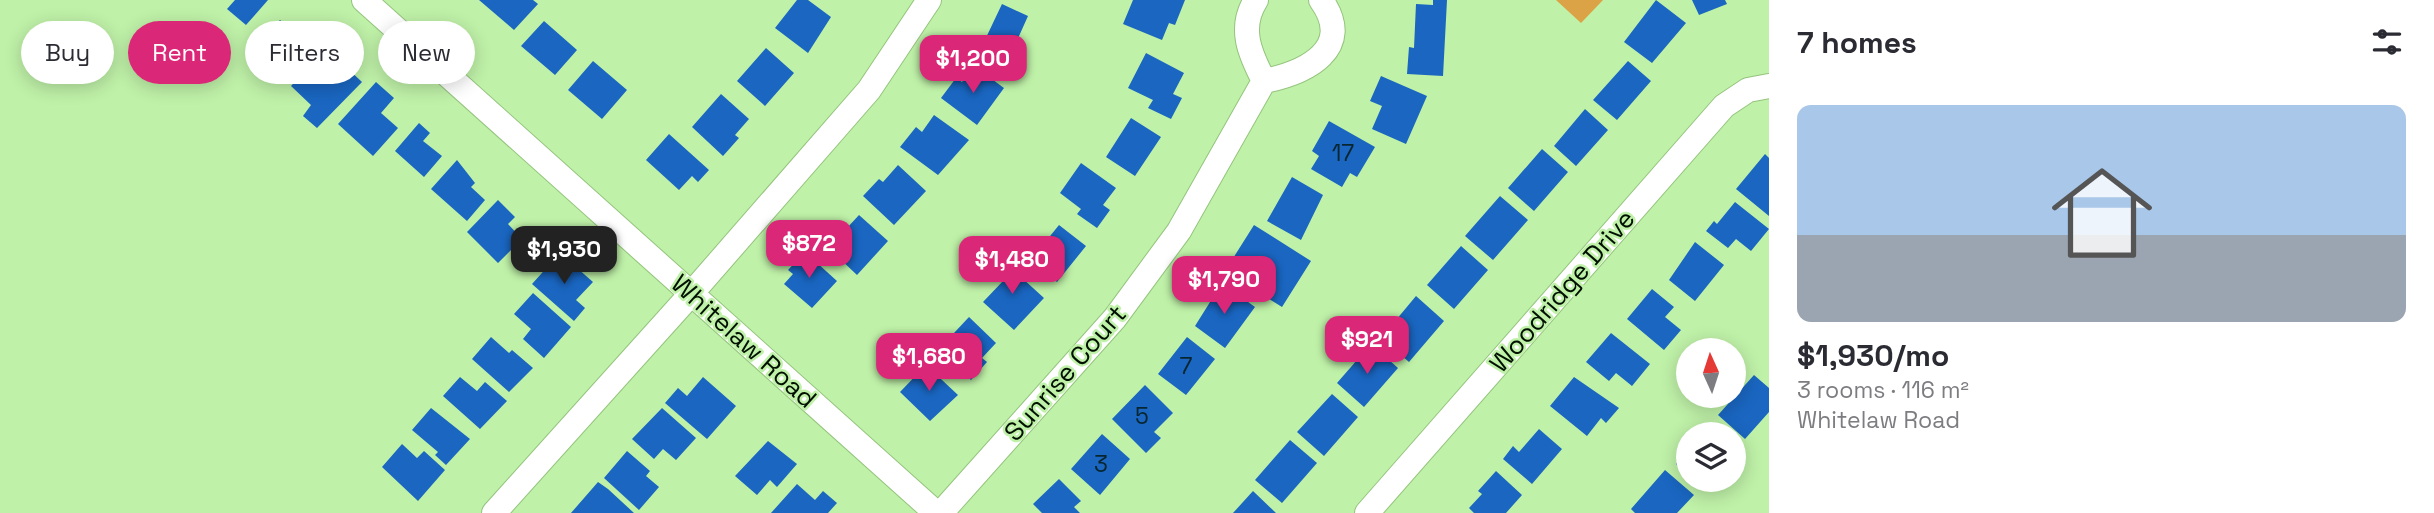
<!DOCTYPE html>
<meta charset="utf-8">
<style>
:root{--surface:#fff;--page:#f2f2f3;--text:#2b2b33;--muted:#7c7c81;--accent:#db2777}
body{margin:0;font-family:"Space Grotesk",sans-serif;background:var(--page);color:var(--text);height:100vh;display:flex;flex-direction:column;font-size:26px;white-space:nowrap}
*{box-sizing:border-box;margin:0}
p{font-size:23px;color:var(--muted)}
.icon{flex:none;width:38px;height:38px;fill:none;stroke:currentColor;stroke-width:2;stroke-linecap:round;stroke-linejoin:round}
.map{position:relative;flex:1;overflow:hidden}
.sheet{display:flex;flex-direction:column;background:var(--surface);width:665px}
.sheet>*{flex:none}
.top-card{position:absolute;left:21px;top:21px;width:665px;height:63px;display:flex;gap:14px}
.needle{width:46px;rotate:357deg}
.buttons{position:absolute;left:1676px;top:338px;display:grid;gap:14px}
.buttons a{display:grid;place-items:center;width:70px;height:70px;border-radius:50%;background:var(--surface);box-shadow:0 4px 18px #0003;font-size:35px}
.price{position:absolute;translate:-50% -60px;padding:0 16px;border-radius:14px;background:var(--accent);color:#fff;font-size:23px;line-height:46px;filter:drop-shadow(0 2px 4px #0008)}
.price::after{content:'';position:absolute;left:50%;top:42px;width:21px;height:16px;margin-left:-10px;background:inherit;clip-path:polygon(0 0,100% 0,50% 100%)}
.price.current{background:#222;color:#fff}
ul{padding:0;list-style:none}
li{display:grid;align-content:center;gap:14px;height:371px;padding:0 28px}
li span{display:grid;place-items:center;height:217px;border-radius:14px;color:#555}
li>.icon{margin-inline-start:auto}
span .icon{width:126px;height:126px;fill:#fffc;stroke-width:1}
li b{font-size:30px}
h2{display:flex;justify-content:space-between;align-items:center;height:84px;padding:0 28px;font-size:30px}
.tag{padding:0 24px;border-radius:32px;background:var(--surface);box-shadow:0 4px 18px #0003;font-size:24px;line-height:63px}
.tag.current{background:var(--accent);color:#fff}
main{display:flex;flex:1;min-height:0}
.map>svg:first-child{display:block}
.forest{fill:#dca246}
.building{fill:#1a66c1}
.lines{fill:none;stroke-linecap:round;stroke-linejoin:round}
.minor-casing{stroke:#94c47d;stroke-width:26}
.minor{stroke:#fff;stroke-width:24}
.labels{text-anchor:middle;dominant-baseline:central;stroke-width:5;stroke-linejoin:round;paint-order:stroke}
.number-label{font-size:23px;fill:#082630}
.street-label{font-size:26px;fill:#021000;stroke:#bff1a8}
</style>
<main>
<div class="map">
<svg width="1769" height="513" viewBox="0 0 1769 513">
<rect width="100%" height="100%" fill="#bff1a8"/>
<!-- forest -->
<path class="forest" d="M1556,0H1603L1581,23Z"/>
<!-- building -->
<path class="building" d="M235,0H268L246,25L227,9Z
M479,0H533L538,4L514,30Z
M797,0H808L831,17L808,53L775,28Z
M1133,0H1185L1175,25L1169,23L1162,40L1123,24Z
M1433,0H1447L1443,76L1407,74L1409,47L1414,48L1416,4L1433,5Z
M1656,0L1686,23L1652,63L1624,42Z
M1692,0H1725L1727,4L1699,15Z
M1002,4L1028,16L1010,56L983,44Z
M280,20L296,34L308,21L325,36L287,78L254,49Z
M544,21L577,50L555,75L521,46Z
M335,39L354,57L346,67L362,82L317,128L303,116L311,105L291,86Z
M766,48L794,73L765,106L737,81Z
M1146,53L1184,73L1173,94L1182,98L1171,119L1148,108L1153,100L1128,88Z
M593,61L627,90L602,119L568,90Z
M1628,61L1651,81L1617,120L1593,100Z
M974,66L1004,88L977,125L941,98L956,78L962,82Z
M1381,76L1427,96L1406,144L1372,129L1382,106L1370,101Z
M376,82L394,98L381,113L398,128L373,156L338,124Z
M721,94L749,119L735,135L739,138L723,156L692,127Z
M1585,109L1608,130L1576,166L1554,146Z
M934,115L969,140L938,175L900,147L916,127L922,132Z
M1131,118L1161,137L1135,176L1106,157Z
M1329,121L1375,147L1357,177L1350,173L1342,187L1311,169L1319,156L1312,151Z
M419,123L430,133L423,141L442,156L424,177L395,151Z
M669,134L709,170L698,182L692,176L679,190L646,160Z
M1542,149L1568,172L1534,211L1508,188Z
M1765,154L1769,158V216L1736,189Z
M457,160L475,183L471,187L485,200L467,221L431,189Z
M1081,163L1116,188L1103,205L1110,210L1097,228L1077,214L1081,209L1060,193Z
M898,165L926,191L894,225L863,196L879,179L883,182Z
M1292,177L1323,195L1301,240L1267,221Z
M1500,196L1528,220L1493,260L1465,236Z
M498,200L515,217L508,224L522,239L498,263L467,232Z
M1735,202L1769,229L1751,251L1736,239L1728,248L1706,231L1714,221L1717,224Z
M859,215L888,241L857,275L820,240L839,220L847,228Z
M1059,225L1086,246L1057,282L1030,261Z
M1254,225L1311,261L1282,307L1225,271Z
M1695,242L1724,265L1695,301L1669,280Z
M1461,246L1488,270L1454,309L1427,285Z
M805,252L837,281L812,308L784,284L793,274L788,270Z
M560,253L593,282L576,300L585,308L574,321L532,284Z
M1000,258L1044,298L1014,330L983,302L1003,281L990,269Z
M1222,283L1255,307L1225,348L1195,326Z
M1652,289L1674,307L1665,317L1681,330L1664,350L1627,319Z
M533,293L571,327L544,358L523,339L531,329L514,314Z
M1416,296L1444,321L1409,362L1381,338Z
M969,317L996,343L982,358L987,362L971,380L939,349Z
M1611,333L1650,364L1632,386L1616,373L1609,381L1586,362Z
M491,337L509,353L512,350L533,368L509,392L472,359Z
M1187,337L1215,359L1186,395L1158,374Z
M1371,344L1398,368L1364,407L1337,383Z
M926,365L958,395L930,421L900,392Z
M1754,375L1769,388V412L1745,439L1718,415Z
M460,377L477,391L485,382L507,401L480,429L443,396Z
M703,377L736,406L707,439L665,403L678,388L687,396Z
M1574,377L1619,408L1606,423L1601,418L1587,436L1550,406Z
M1145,385L1173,413L1154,432L1161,438L1146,453L1112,419Z
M1332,394L1358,417L1324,456L1297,432Z
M431,408L470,439L446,465L435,455L438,452L412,430Z
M662,408L696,438L676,460L663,449L654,459L632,439Z
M1539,429L1562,449L1532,484L1503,459L1513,446L1519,452Z
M1102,434L1130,459L1100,495L1071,469Z
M1290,440L1317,463L1282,503L1255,480Z
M768,441L797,464L777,487L770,480L757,495L735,476Z
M402,444L417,458L424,451L445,470L418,501L382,467Z
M1689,450V475L1676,464Z
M627,451L650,471L646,476L659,487L639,510L604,478Z
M1665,470L1694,495L1677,513H1635L1631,509Z
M1496,471L1522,495L1506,513H1474L1469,508L1482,494L1478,491Z
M1059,479L1081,501L1074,507L1080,513H1042L1033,504Z
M598,482L608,489L634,513H571Z
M797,484L815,500L823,491L837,503L828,513H771Z
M1253,491L1276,513H1233Z"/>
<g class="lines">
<!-- minor casing -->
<g class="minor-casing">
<path id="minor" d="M364,0L936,513
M1256,0C1238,28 1250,54 1264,81
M1264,81C1305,73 1356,49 1321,0
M494,513L691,294L869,90L929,0
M941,513L1115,318L1179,231L1264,81
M1367,513L1724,106L1748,90L1769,86"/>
</g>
<!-- minor -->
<use href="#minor" class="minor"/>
</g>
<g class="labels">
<!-- number labels -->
<g class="number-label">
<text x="1343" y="153">17</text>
<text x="1186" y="366">7</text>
<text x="1142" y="416">5</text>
<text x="1101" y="464">3</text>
</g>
<!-- street labels -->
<g class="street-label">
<text transform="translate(1562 291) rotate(-49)">Woodridge Drive</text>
<text transform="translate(744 341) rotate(42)">Whitelaw Road</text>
<text transform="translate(1065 373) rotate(-49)">Sunrise Court</text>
</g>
</g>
</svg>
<div class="buttons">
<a><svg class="needle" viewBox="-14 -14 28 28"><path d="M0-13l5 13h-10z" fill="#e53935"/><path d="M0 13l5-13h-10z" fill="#7c7c81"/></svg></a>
<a><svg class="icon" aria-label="layers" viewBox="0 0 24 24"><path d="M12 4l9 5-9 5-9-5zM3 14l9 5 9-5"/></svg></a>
</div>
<b class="price" style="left:973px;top:95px">$1,200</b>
<b class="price" style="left:809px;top:280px">$872</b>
<b class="price current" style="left:564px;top:286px">$1,930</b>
<b class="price" style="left:1012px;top:296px">$1,480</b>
<b class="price" style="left:1224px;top:316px">$1,790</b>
<b class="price" style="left:1367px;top:376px">$921</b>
<b class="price" style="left:929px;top:393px">$1,680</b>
<div class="top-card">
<a class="tag">Buy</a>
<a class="tag current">Rent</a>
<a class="tag">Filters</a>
<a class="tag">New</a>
</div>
</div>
<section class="sheet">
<h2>7 homes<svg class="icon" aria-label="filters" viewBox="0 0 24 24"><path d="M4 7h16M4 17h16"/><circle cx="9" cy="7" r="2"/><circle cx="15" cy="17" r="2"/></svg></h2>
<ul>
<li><span style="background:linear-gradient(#a9c7e8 60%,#9aa5b1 0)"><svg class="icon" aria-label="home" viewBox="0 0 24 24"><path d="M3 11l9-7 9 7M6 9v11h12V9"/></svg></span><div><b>$1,930/mo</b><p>3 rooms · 116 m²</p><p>Whitelaw Road</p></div></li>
</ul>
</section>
</main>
